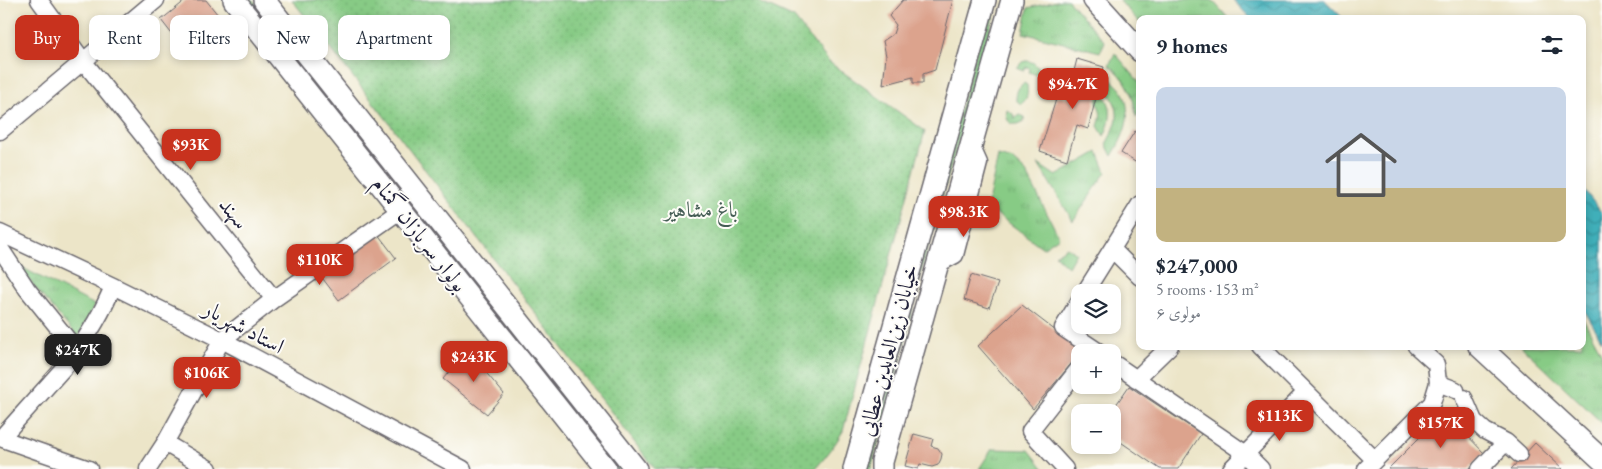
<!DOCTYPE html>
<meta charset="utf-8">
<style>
:root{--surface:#fff;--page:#f2f2f3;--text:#1f2937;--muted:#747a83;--line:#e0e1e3;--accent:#c8321e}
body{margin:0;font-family:"EB Garamond",Amiri,serif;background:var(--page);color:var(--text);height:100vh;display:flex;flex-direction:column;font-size:19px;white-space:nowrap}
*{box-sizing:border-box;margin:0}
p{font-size:16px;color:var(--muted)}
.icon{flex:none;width:28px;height:28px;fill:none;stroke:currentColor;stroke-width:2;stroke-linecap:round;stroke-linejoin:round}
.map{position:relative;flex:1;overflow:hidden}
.sheet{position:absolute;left:1136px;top:15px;width:450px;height:335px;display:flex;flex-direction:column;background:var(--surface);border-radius:10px;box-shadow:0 2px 8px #0003}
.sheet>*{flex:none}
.guide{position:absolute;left:15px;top:15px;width:475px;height:45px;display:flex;gap:10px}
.fabs{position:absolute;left:1071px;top:284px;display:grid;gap:10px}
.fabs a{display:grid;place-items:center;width:50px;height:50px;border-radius:10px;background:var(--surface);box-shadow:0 2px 8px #0003;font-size:25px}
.price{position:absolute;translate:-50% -42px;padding:0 11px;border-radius:10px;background:var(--accent);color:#fff;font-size:16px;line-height:32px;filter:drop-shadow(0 1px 2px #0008)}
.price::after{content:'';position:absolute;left:50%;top:30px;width:15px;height:11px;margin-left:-8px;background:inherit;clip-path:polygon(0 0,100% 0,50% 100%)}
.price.on{background:#222;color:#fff}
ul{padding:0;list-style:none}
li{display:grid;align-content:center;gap:10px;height:265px;padding:0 20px}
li+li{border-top:1px solid var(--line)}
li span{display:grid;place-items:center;height:155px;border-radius:10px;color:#555}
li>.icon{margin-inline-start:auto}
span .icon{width:90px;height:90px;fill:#fffc;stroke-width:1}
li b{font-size:21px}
h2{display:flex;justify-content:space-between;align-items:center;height:60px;padding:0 20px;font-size:21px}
.pill{padding:0 18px;border-radius:10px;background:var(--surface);box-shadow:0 2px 8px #0003;font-size:18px;line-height:45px}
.pill.on{background:var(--accent);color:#fff}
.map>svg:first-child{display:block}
.grass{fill:url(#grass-tufts);stroke:#547660}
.park{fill:url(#park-dots);stroke:#547660}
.water{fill:url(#water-waves);stroke:#30687a}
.building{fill:#dca38d}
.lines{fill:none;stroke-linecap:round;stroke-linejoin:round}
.minor-casing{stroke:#69666c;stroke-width:19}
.major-casing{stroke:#69666c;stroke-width:24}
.minor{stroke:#fff;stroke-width:16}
.major{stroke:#fff;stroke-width:21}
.labels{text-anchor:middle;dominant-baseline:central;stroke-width:4;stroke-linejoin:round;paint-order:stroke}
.park-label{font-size:22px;fill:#455d55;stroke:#fdfcf7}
.street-label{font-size:22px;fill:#22223b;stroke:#fdfcf7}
</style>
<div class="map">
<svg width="1602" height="469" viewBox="0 0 1602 469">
<defs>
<pattern id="grass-tufts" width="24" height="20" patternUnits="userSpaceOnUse" patternTransform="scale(1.25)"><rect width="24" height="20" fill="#87cb85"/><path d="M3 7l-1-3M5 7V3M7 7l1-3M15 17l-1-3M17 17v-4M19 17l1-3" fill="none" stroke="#74ae74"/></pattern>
<pattern id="park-dots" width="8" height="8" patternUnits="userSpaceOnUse" patternTransform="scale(1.25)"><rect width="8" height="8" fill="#87cb85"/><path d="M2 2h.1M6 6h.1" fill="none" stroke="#74ae74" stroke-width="1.8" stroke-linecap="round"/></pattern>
<pattern id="water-waves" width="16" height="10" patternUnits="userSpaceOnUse" patternTransform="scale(1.25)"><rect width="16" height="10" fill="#3fafb9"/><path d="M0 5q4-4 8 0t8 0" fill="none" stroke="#348e98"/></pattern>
</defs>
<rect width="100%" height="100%" fill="#fdfcf7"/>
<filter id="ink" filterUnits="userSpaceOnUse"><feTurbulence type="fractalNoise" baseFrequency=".02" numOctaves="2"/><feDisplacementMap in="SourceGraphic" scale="10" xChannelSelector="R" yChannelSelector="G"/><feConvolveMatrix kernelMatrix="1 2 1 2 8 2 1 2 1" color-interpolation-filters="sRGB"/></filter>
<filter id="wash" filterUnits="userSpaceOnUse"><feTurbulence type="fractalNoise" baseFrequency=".0096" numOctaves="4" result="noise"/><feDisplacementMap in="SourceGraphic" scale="20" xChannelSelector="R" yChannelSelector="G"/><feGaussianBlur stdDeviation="1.12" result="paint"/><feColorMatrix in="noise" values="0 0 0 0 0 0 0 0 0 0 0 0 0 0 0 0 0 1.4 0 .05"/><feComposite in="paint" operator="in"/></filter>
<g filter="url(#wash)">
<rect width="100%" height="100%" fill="#ece5c8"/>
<!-- grass -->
<path class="grass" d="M243,0H253L623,469H614Z
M990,0H998L923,265L901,359L871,469H863Z
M1061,0H1068L1105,42L1100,52L1023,33L1028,8Z
M1119,0H1212L1229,19H1140V23Z
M1115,53L1140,83V111L1136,117C1134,95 1127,78 1109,65Z
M1025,61C1032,61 1035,63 1039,69L1037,75L1029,72L1030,69L1028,67L1025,68L1024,71L1017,68L1020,64Z
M1105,75C1111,80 1121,87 1124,95C1133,117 1123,138 1112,156L1106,144C1116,126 1123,114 1110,95C1107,92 1105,89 1101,86Z
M1024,83L1027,85C1028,93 1028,99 1021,104L1016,100C1016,92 1018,87 1024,83Z
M1100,90C1114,105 1112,120 1104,136L1098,126C1101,117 1102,112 1097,103Z
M1007,110L1013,114L1015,118L1019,115L1025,117L1023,122C1012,128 1004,121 1007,110Z
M1098,152L1106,172L1073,221L1038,164L1056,176Z
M998,156L1013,160L1026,172L1059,237L1043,248L987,207Z
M1067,247L1076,253L1068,267L1055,255Z
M15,264L95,305L78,338Z
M1583,319L1602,354V423L1521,346H1582Z
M992,449L1029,450L1044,469H979Z"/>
<!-- park -->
<path class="park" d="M292,0H755L794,18L829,62L925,131L843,431C835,445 826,457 815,469H655L380,111Z"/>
<!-- water -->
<path class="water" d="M1233,0H1325L1344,19H1251Z
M1582,187L1602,213V341L1583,308Z"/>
<g id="blocks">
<!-- building -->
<path class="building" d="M186,0H206L222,20L185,51L161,20Z
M903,0H953L935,70L923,74V83H913V77L883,85L886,56L883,41L893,34L896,25L889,16Z
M224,25L239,45L227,55L211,35Z
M1077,59L1104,67L1088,129L1077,125L1067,160L1040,151L1057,96L1067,99Z
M1135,131L1140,134V165L1121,153Z
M377,233L396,258L339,300L320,275Z
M971,275L998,283L989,308L964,300Z
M1022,305L1082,351L1033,409L978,346Z
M467,350L504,394L487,414L443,379Z
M1129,386L1201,434L1178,469H1160L1112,436V412H1111Z
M1445,412L1484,453L1469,469H1388Z
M914,434L933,439L931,446L938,448L942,454L941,459L938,465L932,467L920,464L918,469L905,466Z
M1535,443L1563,469H1511Z"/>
</g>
</g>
<g filter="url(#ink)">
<use href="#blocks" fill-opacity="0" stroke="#69666c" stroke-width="1"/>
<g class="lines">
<!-- minor casing -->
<g class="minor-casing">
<path id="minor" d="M39,0L84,62L274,299
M0,131L156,0
M0,233L113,286L222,340L463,469
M0,248L27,289L77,351
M1112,249L1140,277
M938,264L955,255L979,163L971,145
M1085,292L1140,204
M1080,300L1063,328L1099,352
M1260,346L1375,460
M1112,362L1246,454L1261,469
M1136,379L1170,346
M1438,383L1456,390
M1464,398L1474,421L1485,431L1506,442L1519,454
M0,438L89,469
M1,438L69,362C86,339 103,312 113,286
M165,443L209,469
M148,469L165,443L222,340L274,299L401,210
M1065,469L1030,431L1080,367
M1231,469L1306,392
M1366,469L1432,403L1438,383L1436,364L1416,346
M1480,469L1506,442"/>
</g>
<!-- major casing -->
<g class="major-casing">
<path id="major" d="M234,0L606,469
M264,0L636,469
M1094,0L1140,51
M1479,346L1602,460
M854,469L985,0
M882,469V462L1012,0"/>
</g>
<!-- minor -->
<use href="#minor" class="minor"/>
<!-- major -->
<use href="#major" class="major"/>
</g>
</g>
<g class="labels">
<!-- park labels -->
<g class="park-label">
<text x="701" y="209">باغ مشاهیر</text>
</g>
<!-- street labels -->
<g class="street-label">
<text transform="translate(234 213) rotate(51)">سهند</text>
<text transform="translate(420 234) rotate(52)">بولوار سربازان گمنام</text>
<text transform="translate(244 327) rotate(28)">استاد شهریار</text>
<text transform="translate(888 350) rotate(-75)">خیابان زین‌العابدین عطایی</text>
</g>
</g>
</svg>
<div class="fabs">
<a><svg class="icon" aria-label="layers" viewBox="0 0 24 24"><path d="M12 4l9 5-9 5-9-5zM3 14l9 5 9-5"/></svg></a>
<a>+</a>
<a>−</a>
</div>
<b class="price" style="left:1073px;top:110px">$94.7K</b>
<b class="price" style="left:191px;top:171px">$93K</b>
<b class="price" style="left:964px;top:238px">$98.3K</b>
<b class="price" style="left:320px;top:286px">$110K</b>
<b class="price on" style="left:78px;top:376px">$247K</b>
<b class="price" style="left:474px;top:383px">$243K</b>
<b class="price" style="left:207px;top:399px">$106K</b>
<b class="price" style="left:1280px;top:442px">$113K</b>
<b class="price" style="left:1441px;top:449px">$157K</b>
<div class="guide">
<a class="pill on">Buy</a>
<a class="pill">Rent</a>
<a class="pill">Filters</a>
<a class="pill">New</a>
<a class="pill">Apartment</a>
</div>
<section class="sheet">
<h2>9 homes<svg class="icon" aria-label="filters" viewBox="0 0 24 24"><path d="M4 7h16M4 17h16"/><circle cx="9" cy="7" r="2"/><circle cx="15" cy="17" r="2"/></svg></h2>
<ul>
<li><span style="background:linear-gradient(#c9d6e8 65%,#c2b280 0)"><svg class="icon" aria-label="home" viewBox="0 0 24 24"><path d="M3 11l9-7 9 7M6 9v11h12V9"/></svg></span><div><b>$247,000</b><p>5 rooms · 153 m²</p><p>مولوی ۶</p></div></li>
</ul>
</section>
</div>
